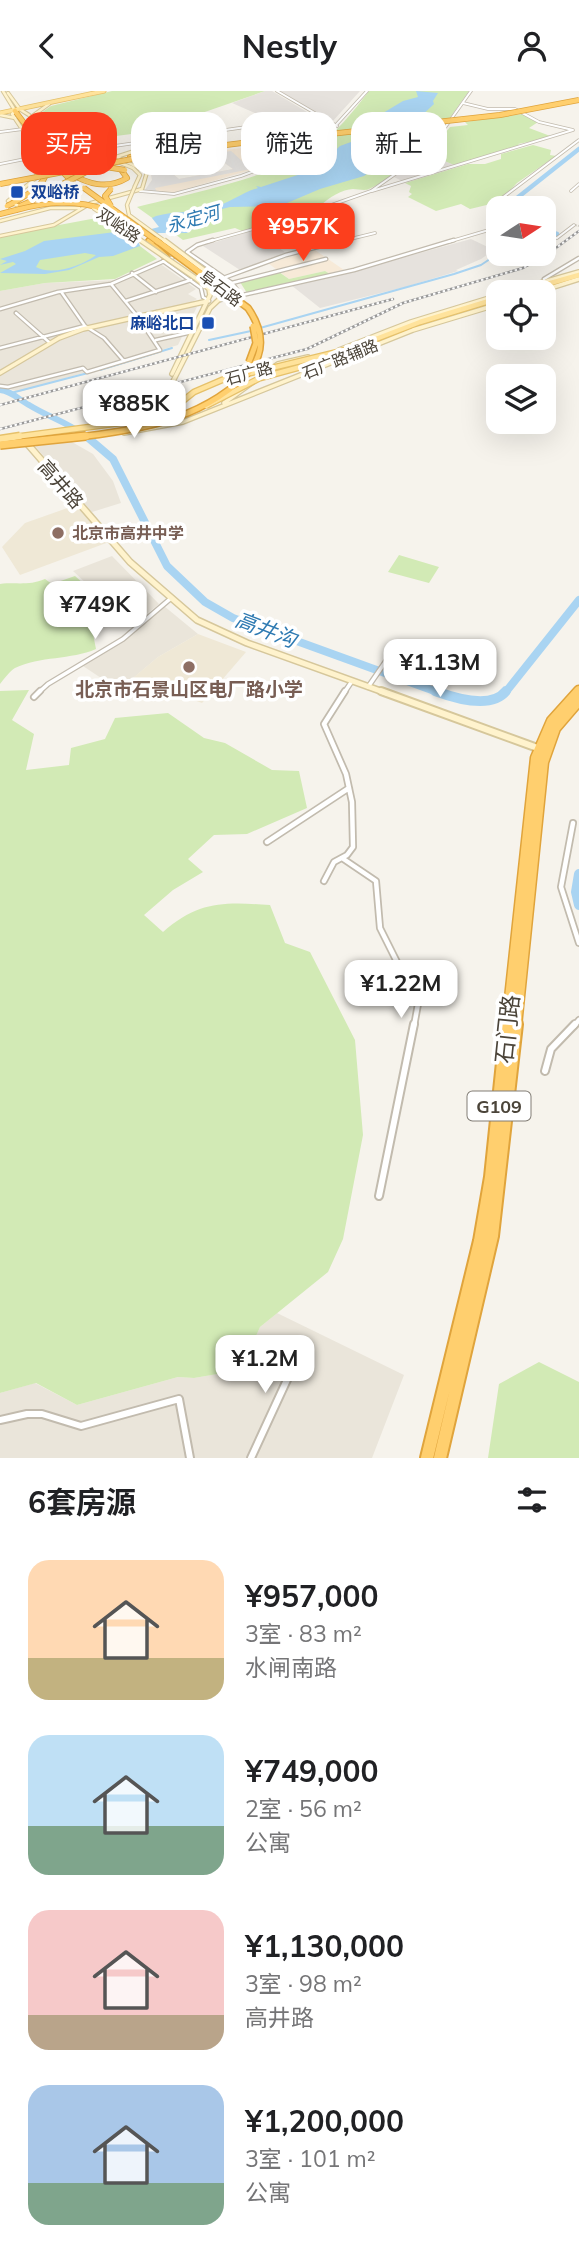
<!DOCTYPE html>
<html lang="zh">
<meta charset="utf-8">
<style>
:root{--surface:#fff;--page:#f2f2f2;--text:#202124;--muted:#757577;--accent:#fc3f1d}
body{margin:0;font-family:Mulish,"Noto Sans SC",sans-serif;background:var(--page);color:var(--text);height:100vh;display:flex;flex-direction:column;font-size:26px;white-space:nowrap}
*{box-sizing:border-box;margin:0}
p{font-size:23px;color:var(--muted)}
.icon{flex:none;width:38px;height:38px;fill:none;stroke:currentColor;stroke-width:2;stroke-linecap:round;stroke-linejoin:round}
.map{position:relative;height:1367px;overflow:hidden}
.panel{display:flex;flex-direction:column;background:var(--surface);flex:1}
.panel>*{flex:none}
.banner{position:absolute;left:21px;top:21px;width:537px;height:63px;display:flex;gap:14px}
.needle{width:46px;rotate:78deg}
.tools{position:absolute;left:486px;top:105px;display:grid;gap:14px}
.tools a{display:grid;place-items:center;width:70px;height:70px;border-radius:14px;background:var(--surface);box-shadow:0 7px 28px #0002;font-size:35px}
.price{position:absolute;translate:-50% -60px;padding:0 16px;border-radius:14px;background:#fff;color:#222;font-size:23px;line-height:46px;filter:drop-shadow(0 2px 4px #0008)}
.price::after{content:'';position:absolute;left:50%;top:42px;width:21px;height:16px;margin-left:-10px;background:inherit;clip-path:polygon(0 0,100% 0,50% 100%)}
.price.active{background:var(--accent);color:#fff}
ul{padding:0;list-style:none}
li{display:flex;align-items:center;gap:21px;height:175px;padding:0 28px}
li span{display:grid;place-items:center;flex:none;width:196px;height:140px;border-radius:21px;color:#555}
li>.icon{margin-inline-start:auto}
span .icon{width:84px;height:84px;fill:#fffc;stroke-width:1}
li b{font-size:30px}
h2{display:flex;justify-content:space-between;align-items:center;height:84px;padding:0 28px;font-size:30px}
.pill{padding:0 24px;border-radius:21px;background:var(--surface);box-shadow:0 7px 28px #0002;font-size:24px;line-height:63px}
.pill.active{background:var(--accent);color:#fff}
header{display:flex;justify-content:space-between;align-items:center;height:91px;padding:0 28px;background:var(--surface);font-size:32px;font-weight:700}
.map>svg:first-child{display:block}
.residential{fill:#eae5da}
.commercial{fill:#f7ead8}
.industrial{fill:#e6e2dd}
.education{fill:#efe8d6}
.green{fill:#d2eab5}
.parking{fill:#e5e3e0}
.water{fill:#a9d4f2;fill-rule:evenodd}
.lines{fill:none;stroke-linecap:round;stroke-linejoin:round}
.stream{stroke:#a9d4f2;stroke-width:2}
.river-far3{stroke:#a9d4f2;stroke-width:4.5}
.river-far2{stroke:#a9d4f2;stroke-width:6}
.river-far1{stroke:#a9d4f2;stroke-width:8}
.river{stroke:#a9d4f2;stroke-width:10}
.street-tunnel{stroke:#d4d0c8;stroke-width:2;stroke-dasharray:2 1;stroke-linecap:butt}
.street-far4-casing{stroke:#c2bbae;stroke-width:3.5}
.street-far3-casing{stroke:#c2bbae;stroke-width:5}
.street-far2-casing{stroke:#c2bbae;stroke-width:6}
.street-far1-casing{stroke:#c2bbae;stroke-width:8}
.street-casing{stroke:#c2bbae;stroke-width:10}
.secondary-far3-casing{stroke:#d6c79b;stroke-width:4.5}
.secondary-far2-casing{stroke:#d6c79b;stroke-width:6}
.secondary-far1-casing{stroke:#d6c79b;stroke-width:8}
.secondary-casing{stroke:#d6c79b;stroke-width:10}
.primary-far1-casing{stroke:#e6c16a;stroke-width:5}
.primary-casing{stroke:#e6c16a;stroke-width:7}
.highway-far4-casing{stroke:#e0a43c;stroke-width:6}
.highway-far3-casing{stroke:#e0a43c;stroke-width:8}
.highway-far2-casing{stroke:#e0a43c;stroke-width:10}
.highway-far1-casing{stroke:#e0a43c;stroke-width:13}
.highway-casing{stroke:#e0a43c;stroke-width:16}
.street-far4{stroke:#fff;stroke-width:2}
.street-far3{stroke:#fff;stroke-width:2.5}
.street-far2{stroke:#fff;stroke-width:3.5}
.street-far1{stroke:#fff;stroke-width:4.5}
.street{stroke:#fff;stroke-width:6}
.secondary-far3{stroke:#fff3cd;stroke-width:2.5}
.secondary-far2{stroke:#fff3cd;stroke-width:3.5}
.secondary-far1{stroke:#fff3cd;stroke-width:5}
.secondary{stroke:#fff3cd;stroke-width:6}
.primary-far1{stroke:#ffe39c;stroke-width:3.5}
.primary{stroke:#ffe39c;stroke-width:4.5}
.highway-far4{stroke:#ffcf6e;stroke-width:4.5}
.highway-far3{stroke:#ffcf6e;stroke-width:5}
.highway-far2{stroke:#ffcf6e;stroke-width:7}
.highway-far1{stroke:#ffcf6e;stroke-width:10}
.highway{stroke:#ffcf6e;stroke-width:12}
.rail-casing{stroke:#9a9a9a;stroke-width:2.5}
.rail{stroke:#fff;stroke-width:2;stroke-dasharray:2.5;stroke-linecap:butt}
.street-bridge-casing{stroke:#c2bbae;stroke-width:3.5;stroke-linecap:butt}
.secondary-bridge-far1-casing{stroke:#d6c79b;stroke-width:4.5;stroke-linecap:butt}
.secondary-bridge-casing{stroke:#d6c79b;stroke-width:6;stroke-linecap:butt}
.primary-bridge-far1-casing{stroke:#e6c16a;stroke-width:7;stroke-linecap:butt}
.primary-bridge-casing{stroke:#e6c16a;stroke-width:9;stroke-linecap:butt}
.highway-bridge-far2-casing{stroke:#e0a43c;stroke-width:6;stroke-linecap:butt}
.highway-bridge-far1-casing{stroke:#e0a43c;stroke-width:8;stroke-linecap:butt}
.highway-bridge-casing{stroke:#e0a43c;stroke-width:10;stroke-linecap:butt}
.street-bridge{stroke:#fff;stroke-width:2}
.secondary-bridge-far1{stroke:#fff3cd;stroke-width:2.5}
.secondary-bridge{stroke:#fff3cd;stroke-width:3.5}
.primary-bridge-far1{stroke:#ffe39c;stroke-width:4.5}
.primary-bridge{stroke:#ffe39c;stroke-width:6}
.highway-bridge-far2{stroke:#ffcf6e;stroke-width:4.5}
.highway-bridge-far1{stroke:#ffcf6e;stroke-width:5}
.highway-bridge{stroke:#ffcf6e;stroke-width:7}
.transit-dot{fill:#1a4fb4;stroke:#fff;stroke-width:2.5}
.education-dot{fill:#8d6e63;stroke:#fff;stroke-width:2.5}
.labels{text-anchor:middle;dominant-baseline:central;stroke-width:7;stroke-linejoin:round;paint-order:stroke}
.far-transit-label{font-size:16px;font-weight:bold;fill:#164399;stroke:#fff;text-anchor:start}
.far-street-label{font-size:16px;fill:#4b4439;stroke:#fff}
.far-education-label{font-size:16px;font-weight:bold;fill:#785e54;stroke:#fff;text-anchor:start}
.far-water-label{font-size:18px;font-style:italic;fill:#2e7ab2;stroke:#fff}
.shield{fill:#fff;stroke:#817c74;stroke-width:2}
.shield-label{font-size:18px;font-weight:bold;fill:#4b4439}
.street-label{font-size:19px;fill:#4b4439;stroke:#fff}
.education-label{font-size:19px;font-weight:bold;fill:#785e54;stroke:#fff}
.water-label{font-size:21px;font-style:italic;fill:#2e7ab2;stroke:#fff}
.near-street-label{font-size:23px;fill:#4b4439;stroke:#fff}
</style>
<header><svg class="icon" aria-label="back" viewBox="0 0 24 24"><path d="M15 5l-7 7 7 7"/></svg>Nestly<svg class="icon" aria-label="person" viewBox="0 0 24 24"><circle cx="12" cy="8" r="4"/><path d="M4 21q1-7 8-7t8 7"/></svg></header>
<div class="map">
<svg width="579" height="1367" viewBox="0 0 579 1367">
<rect width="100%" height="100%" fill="#f6f3ec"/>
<!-- residential -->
<path class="residential" d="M159,172L196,198L188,203L197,208L190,212L197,216L178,254L19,301L0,295V200L45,192L118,189Z
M72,351L93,363L113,390L121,412L92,421L35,355Z
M112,465L159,513L132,535L73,480Z
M164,515L198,543L158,566L119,599L83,575L122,551Z
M277,1222L404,1284L372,1367H0V1302L35,1292L77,1314L178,1286L194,1287L240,1279L260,1236Z"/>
<!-- commercial -->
<path class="commercial" d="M309,49L313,50L291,62L292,64L265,75L172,102L145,99L152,89L150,76L162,74L179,88L233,78L215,65L146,76L134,70Z
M315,159L344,179L330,183L325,180L289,188L268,172Z"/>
<!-- industrial -->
<path class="industrial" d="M265,0H272L307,21L269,28L232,12Z
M280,0H360L332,31Z
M428,63L454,74L402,90L394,86Z
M255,139L286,162L240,179L203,155Z
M471,148L494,159L481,168L456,179L458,180L405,196L320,217L291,194L354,180Z"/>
<!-- education -->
<path class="education" d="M76,414L109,451L20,484L2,456L25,432Z
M198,543L246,561L202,612L133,587L158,566Z"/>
<!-- green -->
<path class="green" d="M112,0H265L147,41L116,45L87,43L56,53L35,26L51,15Z
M369,0H469C440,41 416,76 369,98C365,100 358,98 353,98C343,98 328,107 320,115L322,117L242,140L235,137L183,149L137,116C184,104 277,85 314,58C336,42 353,21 369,0Z
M522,23L538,31L529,37L553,46L518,53L521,55L454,74L428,63L450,36L468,34L465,31Z
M533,54L551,59L550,64L556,65L517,92L499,111L470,118L461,113L436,120L408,106L412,103L409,101L411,95L405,92L468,73H485L501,68V63Z
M102,126L157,168L115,188L45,192L0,200V145Z
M325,180L330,183L247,202L240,191L279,181L289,188Z
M399,464L439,476L429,492L388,481Z
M75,485L94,502L66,517L92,538L96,558C71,569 40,565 15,577C10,580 4,588 0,593V493C17,491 29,495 45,488L52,493Z
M29,599L12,629L34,643L26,679L69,674L71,657L105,648L115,627L168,622L204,647L225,652L272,679L299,680L307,717L247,743L214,744L188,768L203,781L173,799L144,824L163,841C199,810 223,811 270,814L285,852L310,861L355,949L363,1044L343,1148L328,1181L260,1236L241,1279L194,1287L178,1286L77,1314L36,1292L0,1302V600Z
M539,1271L579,1291V1367H488L499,1293Z"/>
<!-- parking -->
<path class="parking" d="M231,60L251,78L155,97L157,101L145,99L152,89L150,76L162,74L179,88L233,78L215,65L146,76L141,73Z"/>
<!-- water -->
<path class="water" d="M416,0L438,2L433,10L434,13L417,29L419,37L402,49L385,54L374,61L378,74L364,85L320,98L280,115L230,116L222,118L220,123L198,128L199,134L187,142H159L136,146L140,155L113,165L99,166L69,179L45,183L0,182L16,173L13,171L0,174L7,170L0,168L25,160L44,150L123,140L132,143L159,136L152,127L156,125C174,120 194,122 212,117C230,112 241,102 258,97L256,95L261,96L316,78L340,55L373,43V28L403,10L418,6ZM85,162L96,164C82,175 52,185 36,176L40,169Z"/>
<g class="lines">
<!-- stream -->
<path class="stream" d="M260,237L454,183L481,174L499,162
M209,249L251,240
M100,279L172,257
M11,302L88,282"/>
<!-- river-far3 -->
<path class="river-far3" d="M511,117L512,111L579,58
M544,139L557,143"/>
<!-- river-far2 -->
<path class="river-far2" d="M0,299C12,300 19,309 29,314C50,327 68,331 88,347"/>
<!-- river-far1 -->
<path class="river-far1" d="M86,345L113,368L167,475L205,511L233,527L440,602
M505,602L579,509"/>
<!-- river -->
<path class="river" d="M435,600C454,607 491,619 506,600
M579,783L576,801L579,814"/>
<!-- street-tunnel -->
<path class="street-tunnel" d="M575,134L579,135"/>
<!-- street-far4 casing -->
<g class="street-far4-casing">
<path id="street-far4" d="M277,0L337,35
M0,41L23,38
M66,62L246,36L274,30L271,26
M0,73L40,65
M140,100L174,103L241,85L286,68L325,46L367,0
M372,100L573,39L539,31L515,18H488L463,12
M571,100L579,93
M499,117L502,107L579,49
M544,144L557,147L574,134
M207,151L303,124L371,100L421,65L444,38L471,0
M338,151L375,142
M448,151L499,136"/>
</g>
<!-- street-far3 casing -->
<g class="street-far3-casing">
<path id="street-far3" d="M213,149L197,154L187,161L232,192L241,204
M163,170L201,197L203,206L209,210
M132,182L156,201
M226,186L286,164L345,149
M544,188L579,167
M232,192L326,168
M62,202L85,235L104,247L124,270
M220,209L354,179L454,149
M126,210L191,189
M0,218L58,201L111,193
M157,221L193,241
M16,222L50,252
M138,226L111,193L178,164
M156,249L192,241
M0,257L85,235
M0,295L8,296L83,277L87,281L160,259L146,238"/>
</g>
<!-- street-far2 casing -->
<g class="street-far2-casing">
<path id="street-far2" d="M368,596L388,567
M38,602L48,593L123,548L170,508
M344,602L352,590"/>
</g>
<!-- street-far1 casing -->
<g class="street-far1-casing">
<path id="street-far1" d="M34,606L40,600
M573,732L561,796L579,852
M267,751L349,697
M342,767L376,790L380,837L418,913L414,935
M324,790L334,771L347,764L353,756L352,711L346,683L324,633L345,600
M574,935L579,929"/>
</g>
<!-- street casing -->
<g class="street-casing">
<path id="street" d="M545,980L551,958L575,933
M379,1105L414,933
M0,1329L27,1323H42L81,1335L179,1308L190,1367
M251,1367L304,1252"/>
</g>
<!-- secondary-far3 casing -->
<g class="secondary-far3-casing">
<path id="secondary-far3" d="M3,0L14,18
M8,2L19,17
M21,19L29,24L59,61L113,69L133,77L140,84L135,95
M15,20L12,23L40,65L36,87L8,110L23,117
M0,24L15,27
M31,26L49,13
M116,66L144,57
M0,130L50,117H79
M0,145L54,134L91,112L142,98L147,81L117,66"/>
</g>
<!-- secondary-far2 casing -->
<g class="secondary-far2-casing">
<path id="secondary-far2" d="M508,201L579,181
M538,201L579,188
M339,259L411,231L499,204
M0,282L59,247L83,238L208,210
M172,283L210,204L209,198L194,186
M224,312L278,273L308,266
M140,326L160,308
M127,338L148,328L163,310L210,217L226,202L225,194L208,182
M124,342L183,331L413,239L499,213"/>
</g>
<!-- secondary-far1 casing -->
<g class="secondary-far1-casing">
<path id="secondary-far1" d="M25,350L130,471L197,529L247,552L386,602"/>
</g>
<!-- secondary casing -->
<g class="secondary-casing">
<path id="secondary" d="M381,600L543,659"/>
</g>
<!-- primary-far1 casing -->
<g class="primary-far1-casing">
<path id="primary-far1" d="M0,22L104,0"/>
</g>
<!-- primary casing -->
<g class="primary-casing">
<path id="primary" d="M519,201L579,184
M350,258L420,231L499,207"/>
</g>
<!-- highway-far4 casing -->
<g class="highway-far4-casing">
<path id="highway-far4" d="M15,20L56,74L79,98
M130,66L305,44
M69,82C88,93 107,99 127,87L122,80
M13,112C33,101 51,91 48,66
M20,115L45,104
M0,123L16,119"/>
</g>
<!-- highway-far3 casing -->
<g class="highway-far3-casing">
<path id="highway-far3" d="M149,150L166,166"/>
</g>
<!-- highway-far2 casing -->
<g class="highway-far2-casing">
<path id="highway-far2" d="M577,602L579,600"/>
</g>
<!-- highway-far1 casing -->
<g class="highway-far1-casing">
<path id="highway-far1" d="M507,935L536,667L552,630L579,600
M516,935L543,671L555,637L579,609"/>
</g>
<!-- highway casing -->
<g class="highway-casing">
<path id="highway" d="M427,1367L480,1150L491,1086L507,933
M440,1367L492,1145L516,933"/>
</g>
<!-- street-far4 -->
<use href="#street-far4" class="street-far4"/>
<!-- street-far3 -->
<use href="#street-far3" class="street-far3"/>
<!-- street-far2 -->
<use href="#street-far2" class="street-far2"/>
<!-- street-far1 -->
<use href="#street-far1" class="street-far1"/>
<!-- street -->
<use href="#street" class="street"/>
<!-- secondary-far3 -->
<use href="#secondary-far3" class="secondary-far3"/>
<!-- secondary-far2 -->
<use href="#secondary-far2" class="secondary-far2"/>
<!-- secondary-far1 -->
<use href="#secondary-far1" class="secondary-far1"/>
<!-- secondary -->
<use href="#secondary" class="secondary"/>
<!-- primary-far1 -->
<use href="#primary-far1" class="primary-far1"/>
<!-- primary -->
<use href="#primary" class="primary"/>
<!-- highway-far4 -->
<use href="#highway-far4" class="highway-far4"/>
<!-- highway-far3 -->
<use href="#highway-far3" class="highway-far3"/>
<!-- highway-far2 -->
<use href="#highway-far2" class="highway-far2"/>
<!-- highway-far1 -->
<use href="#highway-far1" class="highway-far1"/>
<!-- highway -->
<use href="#highway" class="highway"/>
<!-- rail casing -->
<g class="rail-casing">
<path id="rail" d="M0,314L393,208
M0,338L307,258L403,212L523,177L545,165L579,140"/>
</g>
<!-- rail -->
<use href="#rail" class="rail"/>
<!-- street-bridge casing -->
<g class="street-bridge-casing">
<path id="street-bridge" d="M28,49L50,46"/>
</g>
<!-- secondary-bridge-far1 casing -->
<g class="secondary-bridge-far1-casing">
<path id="secondary-bridge-far1" d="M135,95L127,114L129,124L166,151
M93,117L143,151"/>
</g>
<!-- secondary-bridge casing -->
<g class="secondary-bridge-casing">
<path id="secondary-bridge" d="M140,149L194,186
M164,149L208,182"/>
</g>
<!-- primary-bridge-far1 casing -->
<g class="primary-bridge-far1-casing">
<path id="primary-bridge-far1" d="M206,315L260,287L319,271
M7,347L135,330L179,313L194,301L222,289L350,258"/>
</g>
<!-- primary-bridge casing -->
<g class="primary-bridge-casing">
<path id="primary-bridge" d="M0,348L20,345"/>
</g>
<!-- highway-bridge-far2 casing -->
<g class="highway-bridge-far2-casing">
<path id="highway-bridge-far2" d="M303,46L500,24L579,9
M106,76L125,79
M0,93L132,68
M84,97L158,151
M111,98L105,105L111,115
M43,103L92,78
M7,115L13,112
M16,119C47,111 75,108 106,119"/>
</g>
<!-- highway-bridge-far1 casing -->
<g class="highway-bridge-far1-casing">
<path id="highway-bridge-far1" d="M249,271L256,252L253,235
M70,347C133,340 198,331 245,285C266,264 264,240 248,217L156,149"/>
</g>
<!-- highway-bridge casing -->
<g class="highway-bridge-casing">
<path id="highway-bridge" d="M0,354L86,345"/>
</g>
<!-- street-bridge -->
<use href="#street-bridge" class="street-bridge"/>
<!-- secondary-bridge-far1 -->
<use href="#secondary-bridge-far1" class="secondary-bridge-far1"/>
<!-- secondary-bridge -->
<use href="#secondary-bridge" class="secondary-bridge"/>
<!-- primary-bridge-far1 -->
<use href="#primary-bridge-far1" class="primary-bridge-far1"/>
<!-- primary-bridge -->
<use href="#primary-bridge" class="primary-bridge"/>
<!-- highway-bridge-far2 -->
<use href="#highway-bridge-far2" class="highway-bridge-far2"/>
<!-- highway-bridge-far1 -->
<use href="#highway-bridge-far1" class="highway-bridge-far1"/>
<!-- highway-bridge -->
<use href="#highway-bridge" class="highway-bridge"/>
</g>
<!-- markers -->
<g class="transit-dot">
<rect x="10" y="94" width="14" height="14" rx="3.5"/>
<rect x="201" y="225" width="14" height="14" rx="3.5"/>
</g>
<g class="education-dot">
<circle cx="58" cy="442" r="7"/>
<circle cx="189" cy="576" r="7"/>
</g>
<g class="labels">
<!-- far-transit labels -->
<g class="far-transit-label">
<text x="31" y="101">双峪桥</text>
<text x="194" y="232" text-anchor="end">麻峪北口</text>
</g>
<!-- far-street labels -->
<g class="far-street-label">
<text transform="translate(119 134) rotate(34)">双峪路</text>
<text transform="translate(221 197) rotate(37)">阜石路</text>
<text transform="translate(340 268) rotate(-22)">石广路辅路</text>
<text transform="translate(249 282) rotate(-15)">石广路</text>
</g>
<!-- far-education labels -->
<g class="far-education-label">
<text x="72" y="442">北京市高井中学</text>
</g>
<!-- far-water labels -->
<g class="far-water-label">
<text transform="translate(193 128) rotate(-16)">永定河</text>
</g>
<!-- shield labels -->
<rect class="shield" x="467.5" y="1000.5" width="63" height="29" rx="5"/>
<g class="shield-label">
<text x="499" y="1015">G109</text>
</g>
<!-- street labels -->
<g class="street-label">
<text transform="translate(61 393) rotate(49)">高井路</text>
</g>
<!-- education labels -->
<g class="education-label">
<text x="189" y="598">北京市石景山区电厂路小学</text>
</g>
<!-- water labels -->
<g class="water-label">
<text transform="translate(266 538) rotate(21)">高井沟</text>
</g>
<!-- near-street labels -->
<g class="near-street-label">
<text transform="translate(507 938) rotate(-84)">石门路</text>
</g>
</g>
</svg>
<div class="tools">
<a><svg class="needle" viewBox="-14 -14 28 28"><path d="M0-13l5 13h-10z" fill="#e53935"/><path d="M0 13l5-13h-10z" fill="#757577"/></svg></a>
<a><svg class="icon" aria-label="locate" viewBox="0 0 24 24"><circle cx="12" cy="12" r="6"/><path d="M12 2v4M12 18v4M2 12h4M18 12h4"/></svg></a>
<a><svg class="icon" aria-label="layers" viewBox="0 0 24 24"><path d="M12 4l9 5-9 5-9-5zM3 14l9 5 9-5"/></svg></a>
</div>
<b class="price active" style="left:303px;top:172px">¥957K</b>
<b class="price" style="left:134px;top:349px">¥885K</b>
<b class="price" style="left:95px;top:550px">¥749K</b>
<b class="price" style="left:440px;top:608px">¥1.13M</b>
<b class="price" style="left:401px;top:929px">¥1.22M</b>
<b class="price" style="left:265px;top:1304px">¥1.2M</b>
<div class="banner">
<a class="pill active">买房</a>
<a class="pill">租房</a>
<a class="pill">筛选</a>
<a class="pill">新上</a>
</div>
</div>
<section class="panel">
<h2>6套房源<svg class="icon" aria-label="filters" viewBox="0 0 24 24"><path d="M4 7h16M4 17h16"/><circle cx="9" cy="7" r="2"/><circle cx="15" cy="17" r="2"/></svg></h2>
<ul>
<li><span style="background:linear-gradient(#ffd9b3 70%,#c2b280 0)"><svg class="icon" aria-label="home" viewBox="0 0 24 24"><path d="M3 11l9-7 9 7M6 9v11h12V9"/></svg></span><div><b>¥957,000</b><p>3室 · 83 m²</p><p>水闸南路</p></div></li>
<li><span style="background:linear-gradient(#bfe0f5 65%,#7fa58c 0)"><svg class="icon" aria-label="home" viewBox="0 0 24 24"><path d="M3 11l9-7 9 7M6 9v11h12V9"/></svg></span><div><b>¥749,000</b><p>2室 · 56 m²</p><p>公寓</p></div></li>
<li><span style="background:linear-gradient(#f6c9c9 75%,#b9a48a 0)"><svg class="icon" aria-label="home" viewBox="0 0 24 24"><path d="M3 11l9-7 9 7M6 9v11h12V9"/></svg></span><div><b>¥1,130,000</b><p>3室 · 98 m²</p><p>高井路</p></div></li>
<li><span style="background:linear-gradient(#a9c7e8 70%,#7fa58c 0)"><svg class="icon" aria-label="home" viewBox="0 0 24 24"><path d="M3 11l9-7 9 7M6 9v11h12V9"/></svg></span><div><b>¥1,200,000</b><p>3室 · 101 m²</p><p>公寓</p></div></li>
</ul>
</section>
